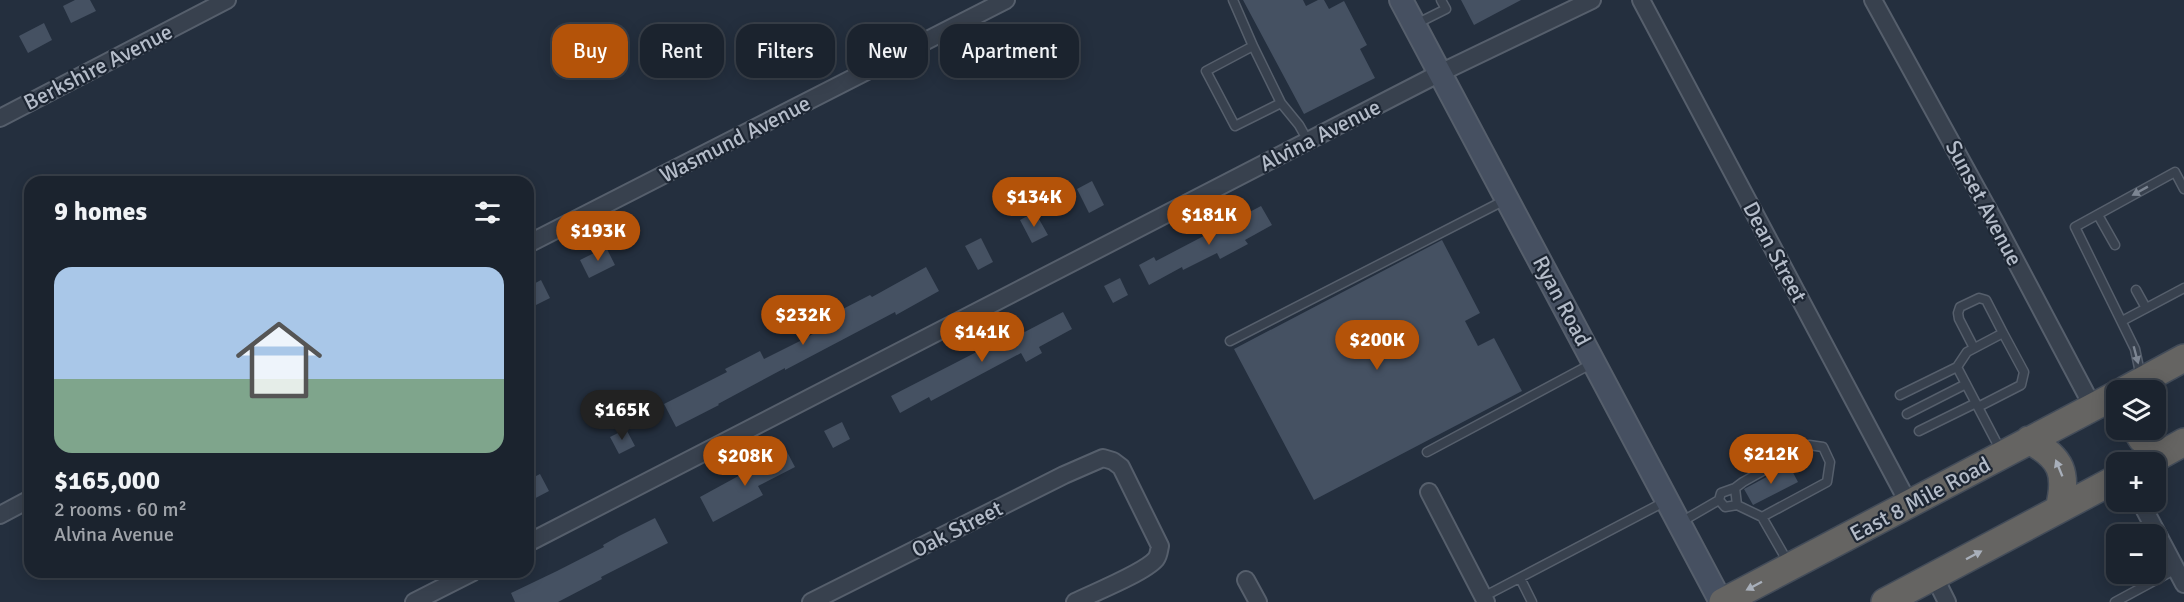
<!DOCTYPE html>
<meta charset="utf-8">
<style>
:root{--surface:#1b232e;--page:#242b36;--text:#f1f3f6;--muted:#a0a4aa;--line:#39404a;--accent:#b45309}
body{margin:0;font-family:Signika,sans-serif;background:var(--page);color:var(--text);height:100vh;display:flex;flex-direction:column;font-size:22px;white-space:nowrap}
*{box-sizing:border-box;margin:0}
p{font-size:20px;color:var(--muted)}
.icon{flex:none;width:33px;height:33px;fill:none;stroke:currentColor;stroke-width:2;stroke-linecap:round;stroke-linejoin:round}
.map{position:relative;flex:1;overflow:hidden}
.sheet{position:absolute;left:24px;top:176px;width:510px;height:402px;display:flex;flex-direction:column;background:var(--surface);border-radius:18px;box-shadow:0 3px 15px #0003,0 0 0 2px var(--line)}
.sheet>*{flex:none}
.banner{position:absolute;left:552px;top:24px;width:570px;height:54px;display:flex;gap:12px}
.fabs{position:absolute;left:2106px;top:380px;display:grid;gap:12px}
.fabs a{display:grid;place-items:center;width:60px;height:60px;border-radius:12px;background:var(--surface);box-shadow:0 3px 15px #0003,0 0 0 2px var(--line);font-size:30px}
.price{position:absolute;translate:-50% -51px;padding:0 14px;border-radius:21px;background:var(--accent);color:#fff;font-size:20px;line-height:39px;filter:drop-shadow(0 2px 3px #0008)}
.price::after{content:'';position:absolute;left:50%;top:36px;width:18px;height:14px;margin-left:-9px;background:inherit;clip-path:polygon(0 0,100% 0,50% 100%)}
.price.current{background:#222;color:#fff}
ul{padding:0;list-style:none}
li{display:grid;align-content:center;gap:12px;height:318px;padding:0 30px}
li span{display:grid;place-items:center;height:186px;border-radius:18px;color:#555}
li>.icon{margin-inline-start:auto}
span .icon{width:108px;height:108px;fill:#fffc;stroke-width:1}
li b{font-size:26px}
h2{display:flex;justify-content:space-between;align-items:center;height:72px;padding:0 30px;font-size:26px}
.tag{padding:0 21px;border-radius:18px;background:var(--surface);box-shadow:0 3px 15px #0003,0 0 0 2px var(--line);font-size:21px;line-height:54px}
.tag.current{background:var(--accent);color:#fff}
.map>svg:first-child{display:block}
.building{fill:#455162}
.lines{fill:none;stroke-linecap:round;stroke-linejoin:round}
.service-casing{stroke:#565f6c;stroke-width:11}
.minor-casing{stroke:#565f6c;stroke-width:20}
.secondary-casing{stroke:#565f6c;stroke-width:26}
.trunk-casing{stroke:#434c59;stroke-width:30}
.service{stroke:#38414e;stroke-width:8}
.minor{stroke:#38414e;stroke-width:16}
.secondary{stroke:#465061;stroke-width:22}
.trunk{stroke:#656462;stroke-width:27}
.oneway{fill:#7c8592}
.oneway2{fill:#a8afba}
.labels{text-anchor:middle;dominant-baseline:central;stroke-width:4.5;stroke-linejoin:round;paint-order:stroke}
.street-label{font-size:22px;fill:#b4bcc9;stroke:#1d2633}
</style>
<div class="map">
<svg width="2184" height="602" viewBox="0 0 2184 602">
<rect width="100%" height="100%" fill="#242f3e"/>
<!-- building -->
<path class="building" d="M75,0H90L96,11L71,23L63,6Z
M1243,0H1303L1306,6L1318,0H1324L1329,9L1344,1L1367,45L1360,49L1375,78L1304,114Z
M1461,0H1521L1474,25Z
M44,23L52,40L28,53L19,36Z
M1092,181L1104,205L1089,213L1077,189Z
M1261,206L1272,225L1245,240L1248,244L1220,259L1217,253L1183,270L1182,267L1149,285L1139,265L1154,257L1156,261Z
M1035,212L1048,235L1032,243L1020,220Z
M981,238L993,262L978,270L965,246Z
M1442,240L1480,313L1465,321L1478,346L1494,338L1522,391L1314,500L1234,349Z
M606,247L615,265L589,278L580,260Z
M926,267L939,291L896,315L895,312L785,370V368L718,404L719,405L676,427L664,404L727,372L725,369L760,351L764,359L802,340L831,324L826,314L837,308L839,311L870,295L872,297Z
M1120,278L1128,295L1113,303L1104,286Z
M541,280L550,298L528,309V287Z
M1063,312L1072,329L1039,347L1042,353L1026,362L1021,353L931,401L929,397L900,413L891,396L994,343L996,347Z
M842,422L850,439L833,448L824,431Z
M626,429L635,446L619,454L610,437Z
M786,450L795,467L758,486L763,495L713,522L700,497Z
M1789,465L1798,482L1753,505L1744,489Z
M540,474L549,491L528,502V480Z
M655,518L668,543L601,577L602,579L558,602H515L511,593L557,571L604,547L603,545L619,536Z"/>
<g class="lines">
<!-- service casing -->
<g class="service-casing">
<path id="service" d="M1233,0L1253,46
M1416,24L1446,9L1441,0
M1281,103L1235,126L1206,71L1253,46L1281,103L1299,125L1308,141
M2098,215L2115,245
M2136,290L2146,308
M2122,321L2184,288
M1230,341L1507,199
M1974,348L1959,319L1958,313L1960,307L1979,298L1986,300L2003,333
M1957,367L1967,352L2003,333L2024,372L2021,385L1978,407
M2141,377L2135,349L2075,227L2175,172L2184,189
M1900,395L1957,367L2001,451
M1907,414L1966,384
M1919,431L1976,403
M1427,452L1593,363
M1719,500L1725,507L1737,505L1762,517L1827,482L1830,462L1823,447L1809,445L1743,482L1735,488
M1762,517L1789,564
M1681,522L1719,500L1721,493L1735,488L1737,505
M1520,578L1532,602
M1483,597L1666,501
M2115,602L2176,569"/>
</g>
<!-- minor casing -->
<g class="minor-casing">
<path id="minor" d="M1641,0L1909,504
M1873,0L1995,222L2093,407
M0,118L227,0
M528,244L1006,0
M1429,492L1486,602
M2140,501L2184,584
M0,515L30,499
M528,543L1440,73L1592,0
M1934,576L1947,602
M1246,580L1258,602
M414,602L473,572
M811,602L1064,475L1103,458L1113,461L1121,467L1160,546C1159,550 1159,555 1156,559C1144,573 1093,593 1075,602"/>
</g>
<!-- secondary casing -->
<g class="secondary-casing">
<path id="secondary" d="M1401,0L1721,602"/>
</g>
<!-- trunk casing -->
<g class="trunk-casing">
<path id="trunk" d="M2125,390L2184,358
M2136,429L2142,439L2161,454
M2029,440C2062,458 2068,473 2059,509
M2148,462L2184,442
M1723,602L2116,395
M1885,602L2116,479"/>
</g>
<!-- service -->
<use href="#service" class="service"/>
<!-- minor -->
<use href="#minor" class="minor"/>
<!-- secondary -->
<use href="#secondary" class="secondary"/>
<!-- trunk -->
<use href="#trunk" class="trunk"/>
</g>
<!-- one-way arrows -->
<defs><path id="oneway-solid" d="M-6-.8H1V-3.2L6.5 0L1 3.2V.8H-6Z" transform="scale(1.5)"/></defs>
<g class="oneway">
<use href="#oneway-solid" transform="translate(2140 191) rotate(151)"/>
<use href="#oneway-solid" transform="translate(2136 355) rotate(75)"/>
</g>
<g class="oneway2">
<use href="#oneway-solid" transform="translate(2059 468) rotate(-112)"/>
<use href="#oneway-solid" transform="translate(1974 555) rotate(-28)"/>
<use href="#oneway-solid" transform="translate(1754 586) rotate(152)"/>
</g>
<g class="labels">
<!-- street labels -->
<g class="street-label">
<text transform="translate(98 67) rotate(-27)">Berkshire Avenue</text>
<text transform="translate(1320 135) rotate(-27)">Alvina Avenue</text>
<text transform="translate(735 139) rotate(-27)">Wasmund Avenue</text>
<text transform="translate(1984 203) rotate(62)">Sunset Avenue</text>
<text transform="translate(1775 252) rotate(62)">Dean Street</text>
<text transform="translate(1562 301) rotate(62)">Ryan Road</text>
<text transform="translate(1920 499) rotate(-28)">East 8 Mile Road</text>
<text transform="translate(957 529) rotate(-27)">Oak Street</text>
</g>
</g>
</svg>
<div class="fabs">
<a><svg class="icon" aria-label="layers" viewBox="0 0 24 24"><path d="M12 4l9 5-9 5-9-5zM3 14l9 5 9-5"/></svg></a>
<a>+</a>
<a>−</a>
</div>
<b class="price" style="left:1034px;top:228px">$134K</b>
<b class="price" style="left:1209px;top:246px">$181K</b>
<b class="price" style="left:598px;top:262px">$193K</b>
<b class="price" style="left:803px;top:346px">$232K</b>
<b class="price" style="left:982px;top:363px">$141K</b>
<b class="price" style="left:1377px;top:371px">$200K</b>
<b class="price current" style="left:622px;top:441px">$165K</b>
<b class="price" style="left:1771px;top:485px">$212K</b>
<b class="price" style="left:745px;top:487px">$208K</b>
<div class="banner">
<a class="tag current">Buy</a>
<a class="tag">Rent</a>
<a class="tag">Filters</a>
<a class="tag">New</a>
<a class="tag">Apartment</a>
</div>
<section class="sheet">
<h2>9 homes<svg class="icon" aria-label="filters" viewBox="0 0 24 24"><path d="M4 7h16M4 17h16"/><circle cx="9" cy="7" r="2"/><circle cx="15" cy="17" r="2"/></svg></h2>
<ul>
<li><span style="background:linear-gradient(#a9c7e8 60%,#7fa58c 0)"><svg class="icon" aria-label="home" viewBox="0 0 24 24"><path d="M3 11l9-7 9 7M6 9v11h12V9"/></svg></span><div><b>$165,000</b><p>2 rooms · 60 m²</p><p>Alvina Avenue</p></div></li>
</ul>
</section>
</div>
